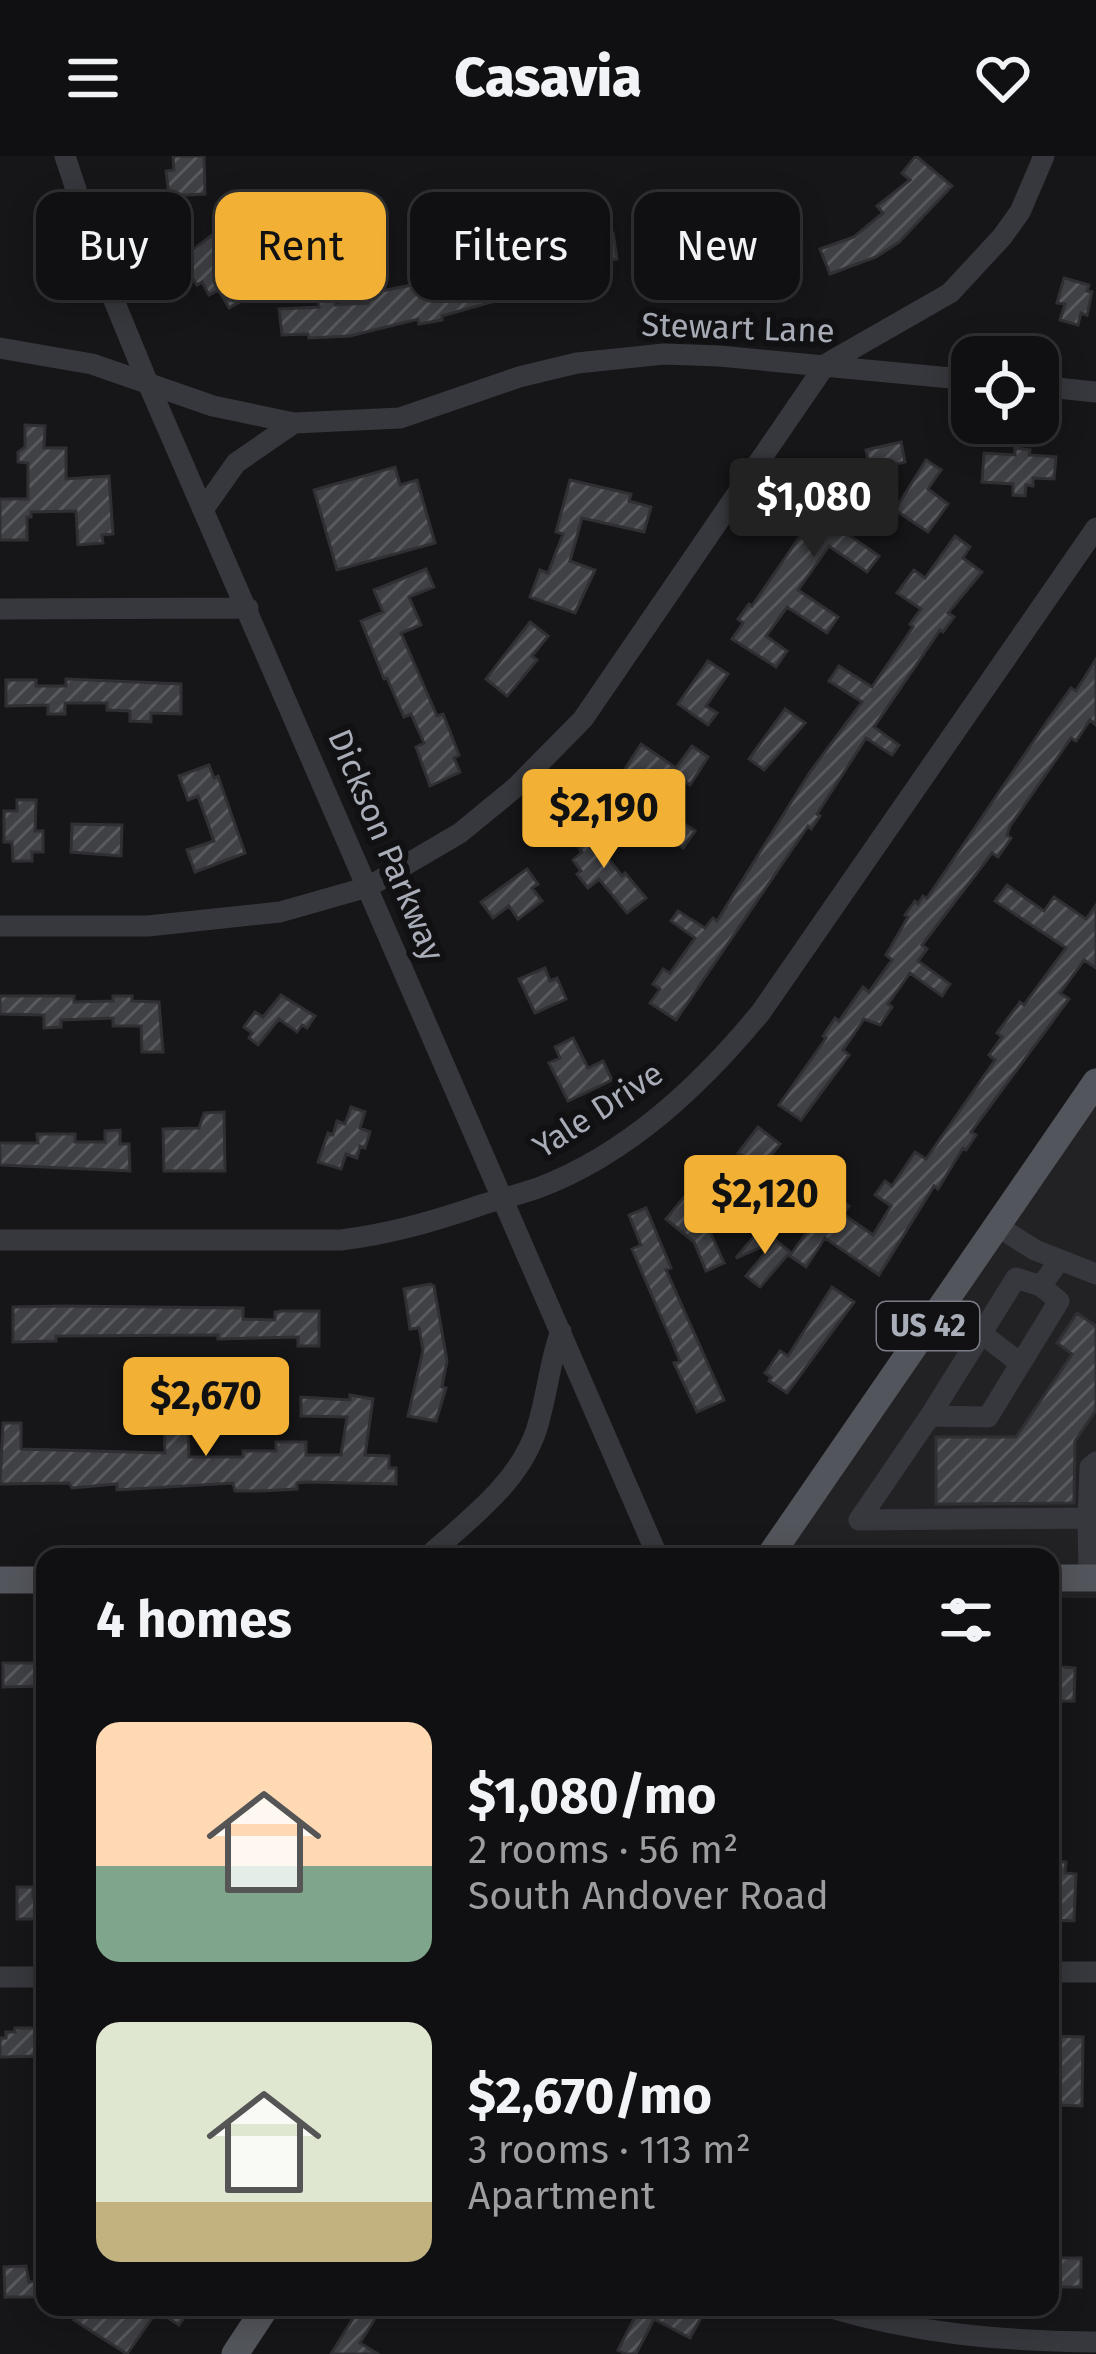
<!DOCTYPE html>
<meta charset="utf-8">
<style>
:root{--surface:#101012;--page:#1e1e20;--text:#f1f3f6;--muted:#9c9d9f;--line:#303032;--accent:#f2b134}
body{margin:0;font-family:"Fira Sans",sans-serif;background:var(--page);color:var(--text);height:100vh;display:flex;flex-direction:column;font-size:45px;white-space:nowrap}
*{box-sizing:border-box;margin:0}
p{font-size:39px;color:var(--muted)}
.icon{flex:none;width:66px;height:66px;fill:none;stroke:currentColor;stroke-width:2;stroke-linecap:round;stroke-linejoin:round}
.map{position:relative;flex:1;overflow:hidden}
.side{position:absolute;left:36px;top:1392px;width:1023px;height:768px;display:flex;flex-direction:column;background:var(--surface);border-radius:24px;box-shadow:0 6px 30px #0003,0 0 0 3px var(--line)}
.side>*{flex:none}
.hud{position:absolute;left:36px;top:36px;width:1026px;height:108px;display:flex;gap:24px}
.fabs{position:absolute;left:951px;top:180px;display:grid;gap:24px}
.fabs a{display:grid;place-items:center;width:108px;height:108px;border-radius:24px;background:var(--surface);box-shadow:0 6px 30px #0003,0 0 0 3px var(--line);font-size:60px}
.price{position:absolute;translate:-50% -102px;padding:0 27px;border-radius:12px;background:var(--accent);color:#111;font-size:39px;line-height:78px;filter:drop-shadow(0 3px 6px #0008)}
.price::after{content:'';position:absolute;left:50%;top:72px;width:36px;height:27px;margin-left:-18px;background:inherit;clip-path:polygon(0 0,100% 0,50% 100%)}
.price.selected{background:#222;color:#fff}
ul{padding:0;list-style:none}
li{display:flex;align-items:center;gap:36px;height:300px;padding:0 60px}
li span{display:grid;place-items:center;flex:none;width:336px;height:240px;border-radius:24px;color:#555}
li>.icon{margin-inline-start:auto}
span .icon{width:144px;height:144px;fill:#fffc;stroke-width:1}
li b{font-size:51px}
h2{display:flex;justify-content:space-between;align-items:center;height:144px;padding:0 60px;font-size:51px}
.pill{padding:0 42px;border-radius:24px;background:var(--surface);box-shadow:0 6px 30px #0003,0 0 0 3px var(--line);font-size:42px;line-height:108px}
.pill.selected{background:var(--accent);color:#111}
header{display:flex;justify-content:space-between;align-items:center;height:156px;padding:0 60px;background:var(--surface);font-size:54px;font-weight:800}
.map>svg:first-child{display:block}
.built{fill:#222225}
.building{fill:url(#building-hatch);stroke:#303034;stroke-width:3}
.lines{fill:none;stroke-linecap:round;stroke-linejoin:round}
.minor{stroke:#37383d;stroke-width:21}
.major{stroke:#53555c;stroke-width:27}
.labels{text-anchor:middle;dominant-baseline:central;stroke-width:12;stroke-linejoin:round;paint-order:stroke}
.shield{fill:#111113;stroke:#7b7e86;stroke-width:3}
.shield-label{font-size:30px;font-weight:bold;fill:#a8adb8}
.street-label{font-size:33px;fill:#a8adb8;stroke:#111113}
</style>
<header><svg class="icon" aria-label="menu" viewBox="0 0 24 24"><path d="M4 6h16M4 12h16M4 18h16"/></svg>Casavia<svg class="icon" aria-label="heart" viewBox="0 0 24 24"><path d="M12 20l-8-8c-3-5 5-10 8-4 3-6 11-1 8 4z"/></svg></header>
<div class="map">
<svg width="1096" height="2198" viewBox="0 0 1096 2198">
<defs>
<pattern id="building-hatch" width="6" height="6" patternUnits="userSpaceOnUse" patternTransform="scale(3)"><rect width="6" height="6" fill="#404145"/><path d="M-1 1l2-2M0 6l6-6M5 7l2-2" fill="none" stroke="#595a5e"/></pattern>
</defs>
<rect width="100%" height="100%" fill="#161618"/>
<!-- built -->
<path class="built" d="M1096,938V1442H1050V1401H770Z"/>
<!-- building -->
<path class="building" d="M173,0H204L205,38L169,40L166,15L174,14Z
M916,0L952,30L899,86L876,101L830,118L820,93L854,81L883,57L877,50L910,24L902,17Z
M778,64L781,92L796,91L798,117L748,122L747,106L757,105L756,96L761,95L758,66Z
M613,77L617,103L595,106L599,129L542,137L541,132L442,160V164L419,168L418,163L350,180L309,182L308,178L282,179L279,153L319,151V144L334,143L335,149L368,147L366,138L412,129L409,114L425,111L428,126L434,124L436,130L480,120L477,110L498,106L500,114L537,105V100L576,94L574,82Z
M212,79L228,107L238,101L258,136L229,152L219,134L209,139L202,126L197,129L181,103Z
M688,92L691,124H686V129L652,131V125H646L644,95Z
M1064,122L1089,129L1087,135L1092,136L1087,159L1081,157L1078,169L1060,164L1065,148L1057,147Z
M25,269L45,270L44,292H66V323L109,320L113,378L102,379L103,387L78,389L76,355L31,356V361H27V384H0V343H28V307L18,306V296L25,291Z
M901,286L905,306L884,311L840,373L879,400L867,416L829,390L798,434L838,461L827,477L787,451L766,480L787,495L776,511L732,483L743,467L738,463L749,448L752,450L849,309L873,326L866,294Z
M1015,292L1030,294L1029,299L1056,301L1054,323L1033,322V330L1026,329L1025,340L1013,339V328L982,326L984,297L1015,299Z
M926,304L941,314L928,333L948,348L928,376L895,354Z
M395,311L400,329L417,324L435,387L337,414L314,334Z
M570,324L631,338L629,345L651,351L644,376L582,362L570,405L595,414L575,457L530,441L540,414L548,417L563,378L556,376Z
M955,380L970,391L963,402L982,416L948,457L954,461L943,476L940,474L874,571L899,589L892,599L866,582L817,658L820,660L811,673L808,670L676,864L650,847L660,833L653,828L663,813L670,817L695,782L671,765L678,755L705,772L713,762L717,765L810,616L862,546L829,525L839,510L872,531L913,471L910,468L921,453L897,437L914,414L925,422Z
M426,413L434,431L409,441L421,469L401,477L437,560L443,558L449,573L459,599L454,602L460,616L430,630L416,591L424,587L411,558L404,561L387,522L384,523L361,465L383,456L374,434Z
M530,466L548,480L532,500L537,504L507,540L486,523Z
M1096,503V569L1090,564L1076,585L1071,582L1010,670L1007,679L1011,682L998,701L992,697L922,789L927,793L918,805L950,828L942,840L910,817L888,848L892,851L880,869L864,863L843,894L849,899L801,964L779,949L826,882L823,880L835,862L839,865L863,831L869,836L892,804L886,799L908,761L905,759L915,745L918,748L923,740L927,742L1048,564L1071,532L1076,535Z
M708,505L728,518L706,550L717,557L708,569L678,548Z
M66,523L181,528V558L151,557V566L130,565V555L107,554V547H65V558H48V549L6,550V524H36V530H66Z
M785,553L805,567L764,614L749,603Z
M641,588L676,612L692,590L708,601L690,629L681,622L660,652L695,675L683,692L647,667L632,651L642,636L627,625L632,618L625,613Z
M209,609L214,622L218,620L245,697L195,716L187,694L214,685L198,640L188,644L179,620Z
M17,644H36L35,675H43V696H32V705H13L12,686H4V655H17Z
M72,668L122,669L121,700L71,696Z
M582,669L622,720L625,717L646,742L627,757L599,723L588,732L577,718L581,715L573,704L582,696L569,679Z
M527,713L538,728L532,732L542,745L518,763L509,750L493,762L481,746Z
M1007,729L1044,755L1054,741L1086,763L1096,749V812L1084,804L1060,837L1069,843L971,976L976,979L966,994L963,992L938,1033L934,1030L879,1119L825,1082L806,1111L790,1100L832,1039L849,1050L843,1058L873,1079L891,1050L875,1039L885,1025L892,1030L915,996L926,1003L995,904L989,899L1002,881L997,877L1020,846L1024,849L1066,792L995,745Z
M545,812L550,825L557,822L566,843L535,857L519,823Z
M281,839L315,860L307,872L302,869L297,876L279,863L258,889L249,882L252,877L244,871L255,856L263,861Z
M0,840H74V846L113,845V840H132V845L159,846L163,896H142L141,870H113V862L61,864V871L44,872V859L0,858Z
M573,882L588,912L603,905L612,924L568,945L549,907L560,902L555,891Z
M351,951L365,956L360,972L370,976L365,992L360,990L357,1002L346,998L341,1013L318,1006L328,977L333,979L337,965L345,968Z
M224,956L225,1015H164L163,973L199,972L204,957Z
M758,971L780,988L727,1052L697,1026L707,1013L723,1027L743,1000L738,997Z
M120,974V988H129L130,1015L0,1009V987H38L37,978H75V986H105V975Z
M691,1033L724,1107L706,1115L694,1086L666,1063Z
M646,1052L671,1112L666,1114L724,1244L697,1256L674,1207L680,1205L632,1093L641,1089L629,1059Z
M761,1072L790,1096L760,1131L746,1120L775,1085L736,1102Z
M430,1128L434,1130L447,1205L442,1231L446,1232L436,1265L408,1260L423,1194L419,1172L410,1173L404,1133Z
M832,1131L854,1146L787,1237L769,1225L771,1221L765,1217L780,1195L788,1200Z
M63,1150L243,1152V1163L275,1164V1156L282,1155H319V1190H298V1181L218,1183V1179L56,1180V1185L13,1186V1151Z
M1077,1157L1096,1170V1254L1075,1285L1074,1347L936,1348V1281H1016L1072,1198L1057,1187Z
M350,1239L373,1243L365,1299L389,1300V1312H396V1328L306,1326L297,1327V1333L260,1335H235L233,1327L117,1334V1328L72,1332L69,1327L0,1328L3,1267H21V1293L165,1297L163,1251H187L189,1301H243V1295H276V1286H306V1299H341L347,1261L301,1260V1241L350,1244Z
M3,1507H36V1516L45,1515V1530L3,1531Z
M1053,1510L1075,1512L1074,1545H1056L1055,1539H1050Z
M1050,1705L1066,1706L1065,1717L1076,1718L1074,1765L1050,1764Z
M17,1731H33V1741L43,1742L42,1763H17Z
M15,1872H45V1900L0,1901V1882H6V1876H15Z
M1052,1880L1083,1881L1082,1950L1056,1949Z
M1050,2102H1081V2131H1050Z
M26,2110L29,2126L43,2125V2141H5L4,2111Z
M83,2151H191L179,2169L157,2155L127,2198L74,2164Z
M360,2151H382L360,2187L378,2198H331Z
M631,2151H681L701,2162L690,2182L654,2163L636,2198H626L618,2194L638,2155Z"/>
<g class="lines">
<!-- minor -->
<path class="minor" d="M65,0L106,125L147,225L658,1401
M0,192L92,208L213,250L294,267
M1038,230L1096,236
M205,351L236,307L294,267L400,262L519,221L577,207L664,198L719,200L972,224
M0,453L248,452
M0,770H148L280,756L368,731L460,677L516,631L583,563L826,208L950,137L1002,81L1020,56L1044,0
M997,1070L1035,1094L1096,1118
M0,1084H341C391,1078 436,1065 484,1048C502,1043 520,1038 538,1032C628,998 701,929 761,856L1096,372
M1041,1130L1016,1122L930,1260L988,1261L1059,1145L1041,1130L1059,1105
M943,1148L1020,1207
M930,1260L859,1364L1088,1362L1089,1422
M1088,1362L1090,1311L1096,1306
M427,1401C468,1364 518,1328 536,1275C547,1242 549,1207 561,1175
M1050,1816H1096
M0,1821H45
M828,2151C916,2178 1004,2185 1096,2186"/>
<!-- major -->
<path class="major" d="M769,1401L1096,926
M1050,1422H1096
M0,1424H45
M235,2198L266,2151"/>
</g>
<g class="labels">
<!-- shield labels -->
<rect class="shield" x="877" y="1146" width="102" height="48" rx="9"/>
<g class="shield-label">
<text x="928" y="1170">US 42</text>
</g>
<!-- street labels -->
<g class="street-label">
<text transform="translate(738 172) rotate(2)">Stewart Lane</text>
<text transform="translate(386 689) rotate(67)">Dickson Parkway</text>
<text transform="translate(598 954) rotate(-33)">Yale Drive</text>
</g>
</g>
</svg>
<div class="fabs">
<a><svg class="icon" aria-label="locate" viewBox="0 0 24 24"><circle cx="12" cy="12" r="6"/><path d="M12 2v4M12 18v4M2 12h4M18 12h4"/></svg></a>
</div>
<b class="price selected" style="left:814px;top:404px">$1,080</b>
<b class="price" style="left:604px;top:715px">$2,190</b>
<b class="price" style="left:765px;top:1101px">$2,120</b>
<b class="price" style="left:206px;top:1303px">$2,670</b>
<div class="hud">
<a class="pill">Buy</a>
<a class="pill selected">Rent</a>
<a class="pill">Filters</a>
<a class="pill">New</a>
</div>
<section class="side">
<h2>4 homes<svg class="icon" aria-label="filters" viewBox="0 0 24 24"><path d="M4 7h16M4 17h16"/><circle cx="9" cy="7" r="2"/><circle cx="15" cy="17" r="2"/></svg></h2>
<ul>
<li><span style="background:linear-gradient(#ffd9b3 60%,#7fa58c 0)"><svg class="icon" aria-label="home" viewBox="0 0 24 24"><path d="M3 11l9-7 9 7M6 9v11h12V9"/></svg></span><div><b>$1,080/mo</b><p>2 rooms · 56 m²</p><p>South Andover Road</p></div></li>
<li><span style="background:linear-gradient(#dfe7d0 75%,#c2b280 0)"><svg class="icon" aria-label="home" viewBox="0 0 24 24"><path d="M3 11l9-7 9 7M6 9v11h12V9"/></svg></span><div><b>$2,670/mo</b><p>3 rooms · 113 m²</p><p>Apartment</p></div></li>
</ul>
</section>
</div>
